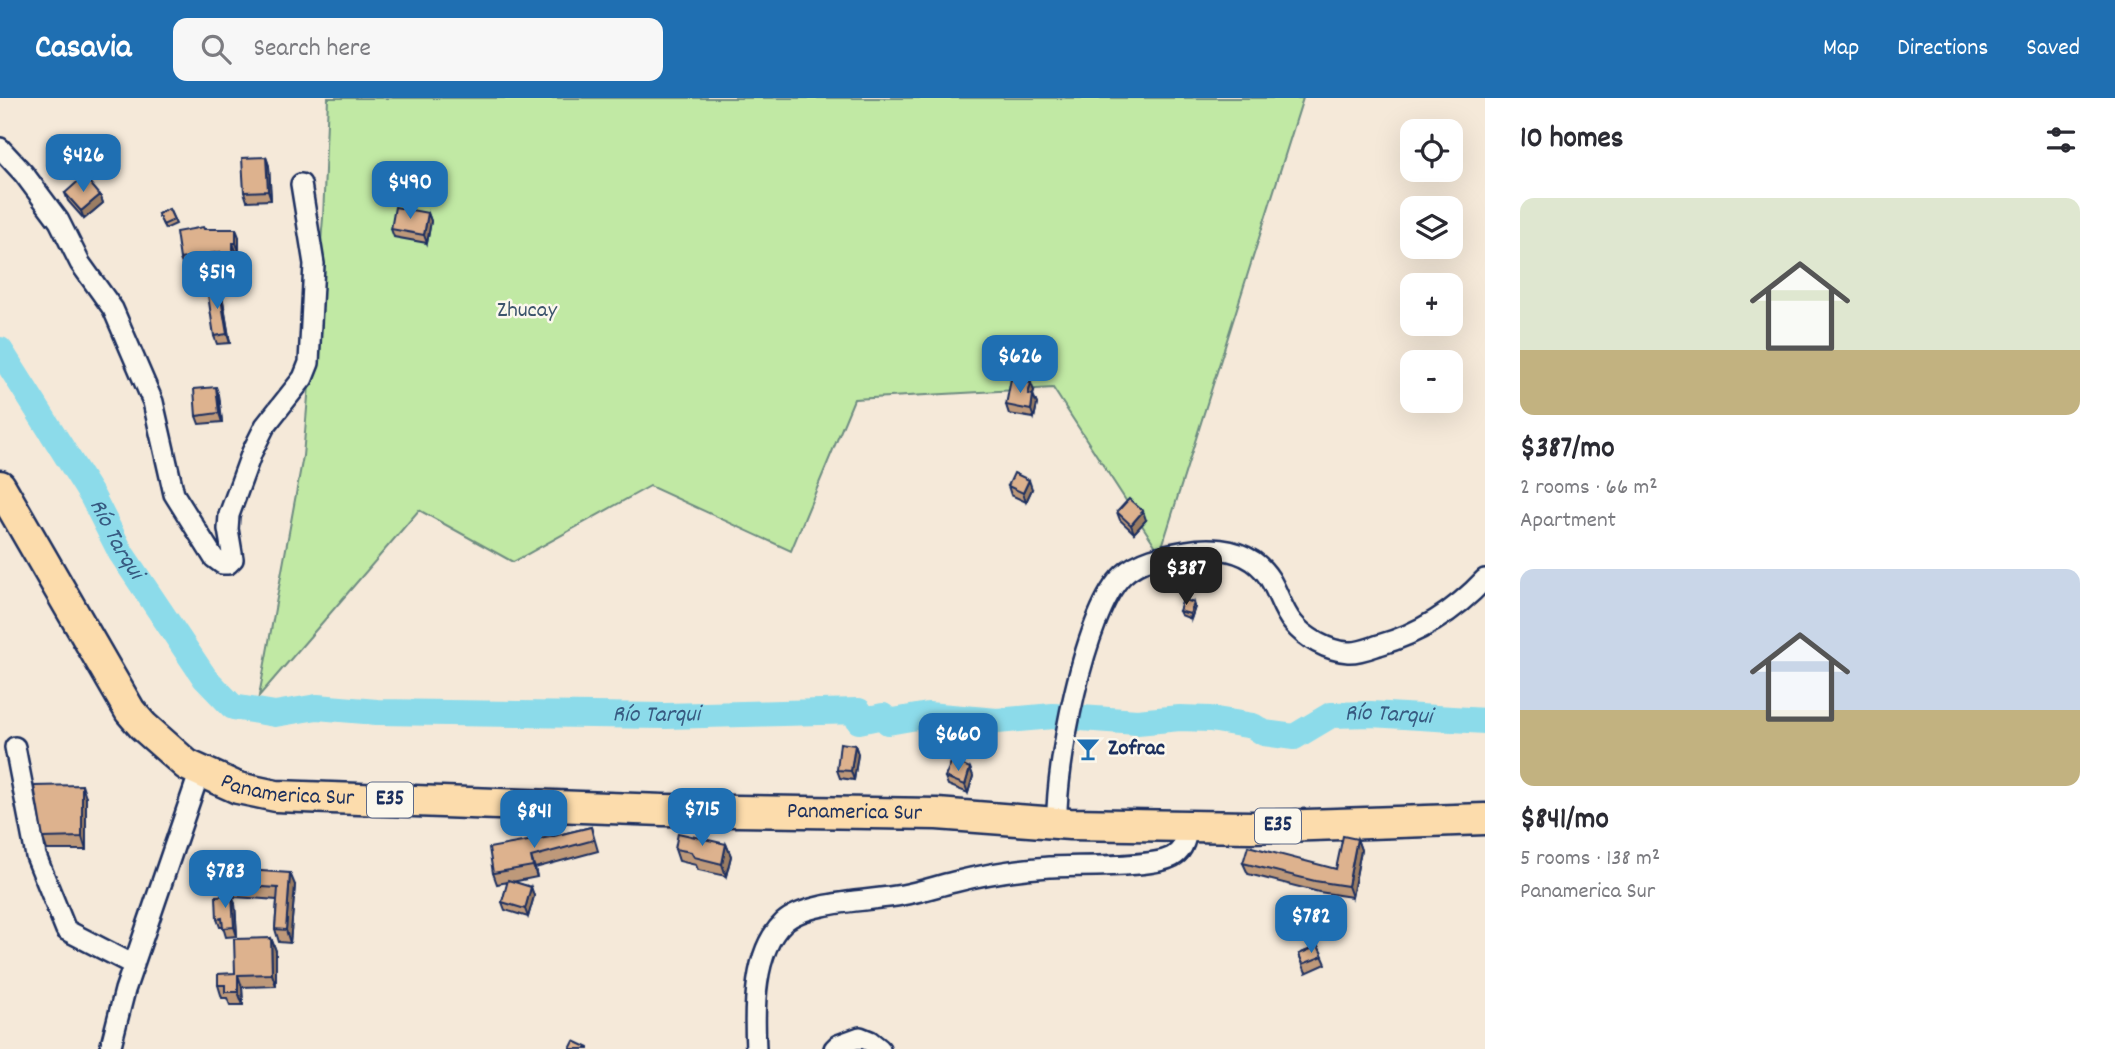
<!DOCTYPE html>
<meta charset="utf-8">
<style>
:root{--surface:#fff;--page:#f7f7f7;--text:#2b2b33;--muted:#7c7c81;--accent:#1f6fb2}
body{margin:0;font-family:Dekko,sans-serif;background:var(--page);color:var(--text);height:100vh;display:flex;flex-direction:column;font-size:26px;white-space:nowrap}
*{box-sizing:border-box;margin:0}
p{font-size:23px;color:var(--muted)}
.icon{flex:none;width:38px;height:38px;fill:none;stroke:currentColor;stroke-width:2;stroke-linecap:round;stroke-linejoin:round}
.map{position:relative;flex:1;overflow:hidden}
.details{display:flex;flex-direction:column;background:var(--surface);width:630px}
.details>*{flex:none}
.buttons{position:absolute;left:1400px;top:21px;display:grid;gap:14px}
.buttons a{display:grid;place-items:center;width:63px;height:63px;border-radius:14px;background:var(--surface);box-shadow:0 7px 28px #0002;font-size:35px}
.price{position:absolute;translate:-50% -60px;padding:0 16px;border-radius:14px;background:var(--accent);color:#fff;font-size:23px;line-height:46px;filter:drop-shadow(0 2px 4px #0008)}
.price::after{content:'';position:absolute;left:50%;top:42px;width:21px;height:16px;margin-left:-10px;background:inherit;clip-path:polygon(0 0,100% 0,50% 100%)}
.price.selected{background:#222;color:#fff}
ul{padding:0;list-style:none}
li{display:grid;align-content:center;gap:14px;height:371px;padding:0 35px}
li span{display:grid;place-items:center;height:217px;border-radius:14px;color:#555}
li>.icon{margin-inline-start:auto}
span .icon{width:126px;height:126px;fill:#fffc;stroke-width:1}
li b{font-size:30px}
h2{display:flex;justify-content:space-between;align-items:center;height:84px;padding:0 35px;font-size:30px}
header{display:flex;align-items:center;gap:42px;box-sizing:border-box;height:98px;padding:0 35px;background:var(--accent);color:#fff}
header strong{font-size:33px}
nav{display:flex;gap:38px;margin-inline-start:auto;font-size:24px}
.search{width:490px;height:63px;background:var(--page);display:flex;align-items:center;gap:18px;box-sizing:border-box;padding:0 24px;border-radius:14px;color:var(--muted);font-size:26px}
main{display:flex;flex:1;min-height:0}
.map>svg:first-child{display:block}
.green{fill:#c1e9a4;stroke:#6e8c81;stroke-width:2}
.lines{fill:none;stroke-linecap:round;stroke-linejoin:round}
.river{stroke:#8cdbea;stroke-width:26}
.minor-casing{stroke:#1b2f5e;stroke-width:24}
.highway-casing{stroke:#1b2f5e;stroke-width:35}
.minor{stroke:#fbf7ec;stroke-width:19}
.highway{stroke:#fcdcac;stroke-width:30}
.wall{fill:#be997a;stroke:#1b2f5e;stroke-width:2}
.shaded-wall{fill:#9b7d63;stroke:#1b2f5e;stroke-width:2}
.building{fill:#ddb28e;stroke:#1b2f5e;stroke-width:2}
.labels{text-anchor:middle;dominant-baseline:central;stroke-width:5;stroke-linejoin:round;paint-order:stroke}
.shield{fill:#fbf7ec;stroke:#5e6b89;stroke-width:2}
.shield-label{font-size:21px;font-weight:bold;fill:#1b2f5e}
.park-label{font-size:23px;fill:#3c546c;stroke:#fbf7ec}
.poi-label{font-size:23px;font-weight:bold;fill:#1b2f5e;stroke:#fbf7ec;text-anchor:start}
.street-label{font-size:23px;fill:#1b2f5e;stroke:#fbf7ec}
.water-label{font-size:24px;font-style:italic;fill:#375a81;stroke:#fbf7ec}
</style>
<header>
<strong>Casavia</strong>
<div class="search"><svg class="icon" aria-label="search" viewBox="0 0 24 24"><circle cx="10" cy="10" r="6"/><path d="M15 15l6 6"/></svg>Search here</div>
<nav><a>Map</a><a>Directions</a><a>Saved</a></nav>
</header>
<main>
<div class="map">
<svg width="1485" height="951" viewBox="0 0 1485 951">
<rect width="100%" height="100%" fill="#f5e9d9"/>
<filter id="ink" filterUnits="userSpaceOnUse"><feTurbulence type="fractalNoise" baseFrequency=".0143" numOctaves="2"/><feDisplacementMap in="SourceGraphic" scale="14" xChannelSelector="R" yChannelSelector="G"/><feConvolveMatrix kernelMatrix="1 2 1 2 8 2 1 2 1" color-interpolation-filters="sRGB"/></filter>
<g filter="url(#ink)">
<!-- green -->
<path class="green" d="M328,0H1303L1160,455L1053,290L854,301L791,453L650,388L513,464L419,412L259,598L303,358L323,120Z"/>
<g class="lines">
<!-- river -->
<path class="river" id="s1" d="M0,252L92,398L121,455L205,580L233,609L275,616L317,609L377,614L665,618L859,613V623L883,618L888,624L928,617L997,623L1053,618L1137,624L1180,620L1210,621L1253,628L1264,635L1294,639L1331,617L1371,616L1485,623"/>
<!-- minor casing -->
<g class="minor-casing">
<path id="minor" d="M0,50L24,76L59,123L80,165L113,211L153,304L174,396L214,460L222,466H228L233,461L228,431L229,417L252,354L265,328L303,280L309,265L314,166L301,86
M15,649L36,758L66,832L134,867
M1057,725C1055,671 1084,515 1123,477C1140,461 1164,457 1186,453C1208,449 1234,450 1253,463C1278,481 1277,506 1293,525C1305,540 1328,553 1348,554C1358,555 1370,550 1379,547C1422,535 1455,513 1485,481
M110,951L125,892L200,673
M756,951C754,912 753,853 784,824C807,803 872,803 902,797C920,794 937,788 954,784C985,776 1017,771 1049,769C1075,767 1157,771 1175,757C1184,751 1186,739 1188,728
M834,951L838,947L860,939L870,943L880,951"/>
</g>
<!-- highway casing -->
<g class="highway-casing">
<g id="highway">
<path id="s2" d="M0,388L130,613L143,628L187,667L238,690L276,698L663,712L937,716L1070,726L1188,728L1251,729L1485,721"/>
</g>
</g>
<!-- minor -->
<use href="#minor" class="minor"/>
<!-- highway -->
<use href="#highway" class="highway"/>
</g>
<!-- wall -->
<path class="wall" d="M266,59L269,68L271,102L247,103L244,94Z
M65,95L100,97L103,105L84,121L68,103Z
M169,111L176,126L165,131L158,116Z
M428,115L431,123L427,145L394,139L391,131Z
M204,131L239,139V153H236V168H223L221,162L183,169L180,161Z
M219,188L222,197L230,245L217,246L214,238Z
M1034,293L1033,297L1037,306L1034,320L1009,316L1006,307Z
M219,297L222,324L199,326L196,318Z
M1008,388L1032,391L1026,404L1011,397Z
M1117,414L1146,422L1134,435L1120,422Z
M1194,505L1195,509L1191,521L1181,517L1179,513Z
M855,647L858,656L854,682L840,680L837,672Z
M970,670L973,678L968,695L948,687L945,679Z
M86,700V752H47L43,740Z
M591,729L598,753L535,770L537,779L512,784L531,789L534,798L528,819L505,812L502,804L508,784L497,786L493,775L550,739Z
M1357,741L1361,752L1352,799L1319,794L1248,776L1243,765L1336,771Z
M726,746L731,758L726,778L698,772L696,767L679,763L675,751Z
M231,787H295L290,845L279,844L275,831L277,802L235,799Z
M235,806L237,838L226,839L223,829H220L217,821Z
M271,840L276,853V888L242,889L243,907H230L227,900H222L218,887L235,875Z
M1318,848L1326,866L1306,875L1299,856Z"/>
<!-- shaded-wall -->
<path class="shaded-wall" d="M266,59L269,68L271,102L268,93Z
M100,97L103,105L84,121L81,113Z
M428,115L431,123L427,145L424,137Z
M236,131L239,139V153L236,145Z
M233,145L236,153V168L233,160Z
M219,188L222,197L230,245L227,236Z
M1031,285L1034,293L1031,305L1028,296Z
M216,289L219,297L222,324L219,315Z
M1033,297L1037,306L1034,320L1031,312Z
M1029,382L1032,391L1026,404L1023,395Z
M1143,413L1146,422L1134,435L1131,427Z
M1194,505L1195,509L1191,521L1190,516Z
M855,647L858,656L854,682L851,673Z
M970,670L973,678L968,695L965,687Z
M82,687L86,700V752L82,739Z
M1357,741L1361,752L1352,799L1348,788Z
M726,746L731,758L726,778L722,766Z
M531,759L535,770L537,779L533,768Z
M290,775L295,787L290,845L286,832Z
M531,789L534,798L528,819L525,811Z
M232,797L235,806L237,838L234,829Z
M271,840L276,853V888L272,876Z
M238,877L242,889L243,907L238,894Z"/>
<!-- building -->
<path class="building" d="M266,59L268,93L244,94L242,60Z
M84,78L100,97L81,113L65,95Z
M395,109L428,115L424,137L391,131Z
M169,111L174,122L163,127L158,116Z
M203,129L204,131H236V145H233V160H220V154L180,161L176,134Z
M219,188L227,236L214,238L207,190Z
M1011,281L1031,285L1028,296L1033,297L1031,312L1006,307Z
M216,289L219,315L196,318L194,291Z
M1014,375L1029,382L1023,395L1008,388Z
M1129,401L1143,413L1131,427L1117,414Z
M1183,501L1194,505L1190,516L1179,513Z
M840,645L855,647L851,673L837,672Z
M952,662L970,670L965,687L945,679Z
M82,687V739L43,740L34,688Z
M591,729L594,742L531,759L533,768L493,775L489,750L550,739Z
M678,735L726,746L722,766L694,759L691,754L675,751Z
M1343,738L1357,741L1348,788L1315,783L1243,765L1248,748L1336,771Z
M232,771L290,775L286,832L275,831L278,790L231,787Z
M508,782L531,789L525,811L502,804Z
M232,797L234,829L223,830L222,820L217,821L216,798Z
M271,840L272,876L238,877V894H225V887H218V876L235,875L234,841Z
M1318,848L1323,858L1303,866L1299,856Z
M574,943L589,950V951H570Z"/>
</g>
<!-- icons -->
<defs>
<g id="bar-bare" transform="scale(1.89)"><path d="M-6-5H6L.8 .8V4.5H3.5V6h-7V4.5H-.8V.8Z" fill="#1f6fb2" stroke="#fbf7ec" stroke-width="2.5" paint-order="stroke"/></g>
</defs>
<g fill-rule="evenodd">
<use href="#bar-bare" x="1088" y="651"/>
</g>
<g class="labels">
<!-- shield labels -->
<g class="shield">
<rect x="367" y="684.5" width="46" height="35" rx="5"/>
<rect x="1255" y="710.5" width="46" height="35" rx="5"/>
</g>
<g class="shield-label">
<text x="390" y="702">E35</text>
<text x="1278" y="728">E35</text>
</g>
<!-- park labels -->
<g class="park-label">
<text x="527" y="213">Zhucay</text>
</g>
<!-- poi labels -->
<g class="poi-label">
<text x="1108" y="651">Zofrac</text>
</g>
<!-- street labels -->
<g class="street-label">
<text stroke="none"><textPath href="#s2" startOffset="444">Panamerica Sur</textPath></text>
<text stroke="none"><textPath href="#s2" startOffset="1012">Panamerica Sur</textPath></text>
</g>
<!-- water labels -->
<g class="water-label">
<text stroke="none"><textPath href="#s1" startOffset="222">Río Tarqui</textPath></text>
<text stroke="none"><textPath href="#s1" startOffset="852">Río Tarqui</textPath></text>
<text stroke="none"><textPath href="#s1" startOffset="1608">Río Tarqui</textPath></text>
</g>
</g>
</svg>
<div class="buttons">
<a><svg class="icon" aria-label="locate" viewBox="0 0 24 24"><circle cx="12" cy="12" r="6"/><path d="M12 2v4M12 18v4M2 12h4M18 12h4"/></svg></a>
<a><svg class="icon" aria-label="layers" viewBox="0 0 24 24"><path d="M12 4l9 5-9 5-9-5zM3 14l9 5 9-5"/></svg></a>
<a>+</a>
<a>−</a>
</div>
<b class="price" style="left:83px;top:96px">$426</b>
<b class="price" style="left:410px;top:123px">$490</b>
<b class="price" style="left:217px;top:213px">$519</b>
<b class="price" style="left:1020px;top:297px">$626</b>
<b class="price selected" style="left:1186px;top:509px">$387</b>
<b class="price" style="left:958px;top:675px">$660</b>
<b class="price" style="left:702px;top:750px">$715</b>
<b class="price" style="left:534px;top:752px">$841</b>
<b class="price" style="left:225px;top:812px">$783</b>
<b class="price" style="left:1311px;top:857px">$782</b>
</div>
<section class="details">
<h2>10 homes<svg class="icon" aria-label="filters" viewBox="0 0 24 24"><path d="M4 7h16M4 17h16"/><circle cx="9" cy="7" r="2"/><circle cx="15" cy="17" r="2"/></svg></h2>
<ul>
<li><span style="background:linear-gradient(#dfe7d0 70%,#c2b280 0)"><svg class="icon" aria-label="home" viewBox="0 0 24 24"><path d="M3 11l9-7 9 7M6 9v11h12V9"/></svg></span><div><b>$387/mo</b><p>2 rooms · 66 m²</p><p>Apartment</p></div></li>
<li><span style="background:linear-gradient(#c9d6e8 65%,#c2b280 0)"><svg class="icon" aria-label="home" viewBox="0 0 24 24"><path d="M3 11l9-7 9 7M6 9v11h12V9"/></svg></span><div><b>$841/mo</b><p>5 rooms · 138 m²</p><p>Panamerica Sur</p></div></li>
</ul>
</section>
</main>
